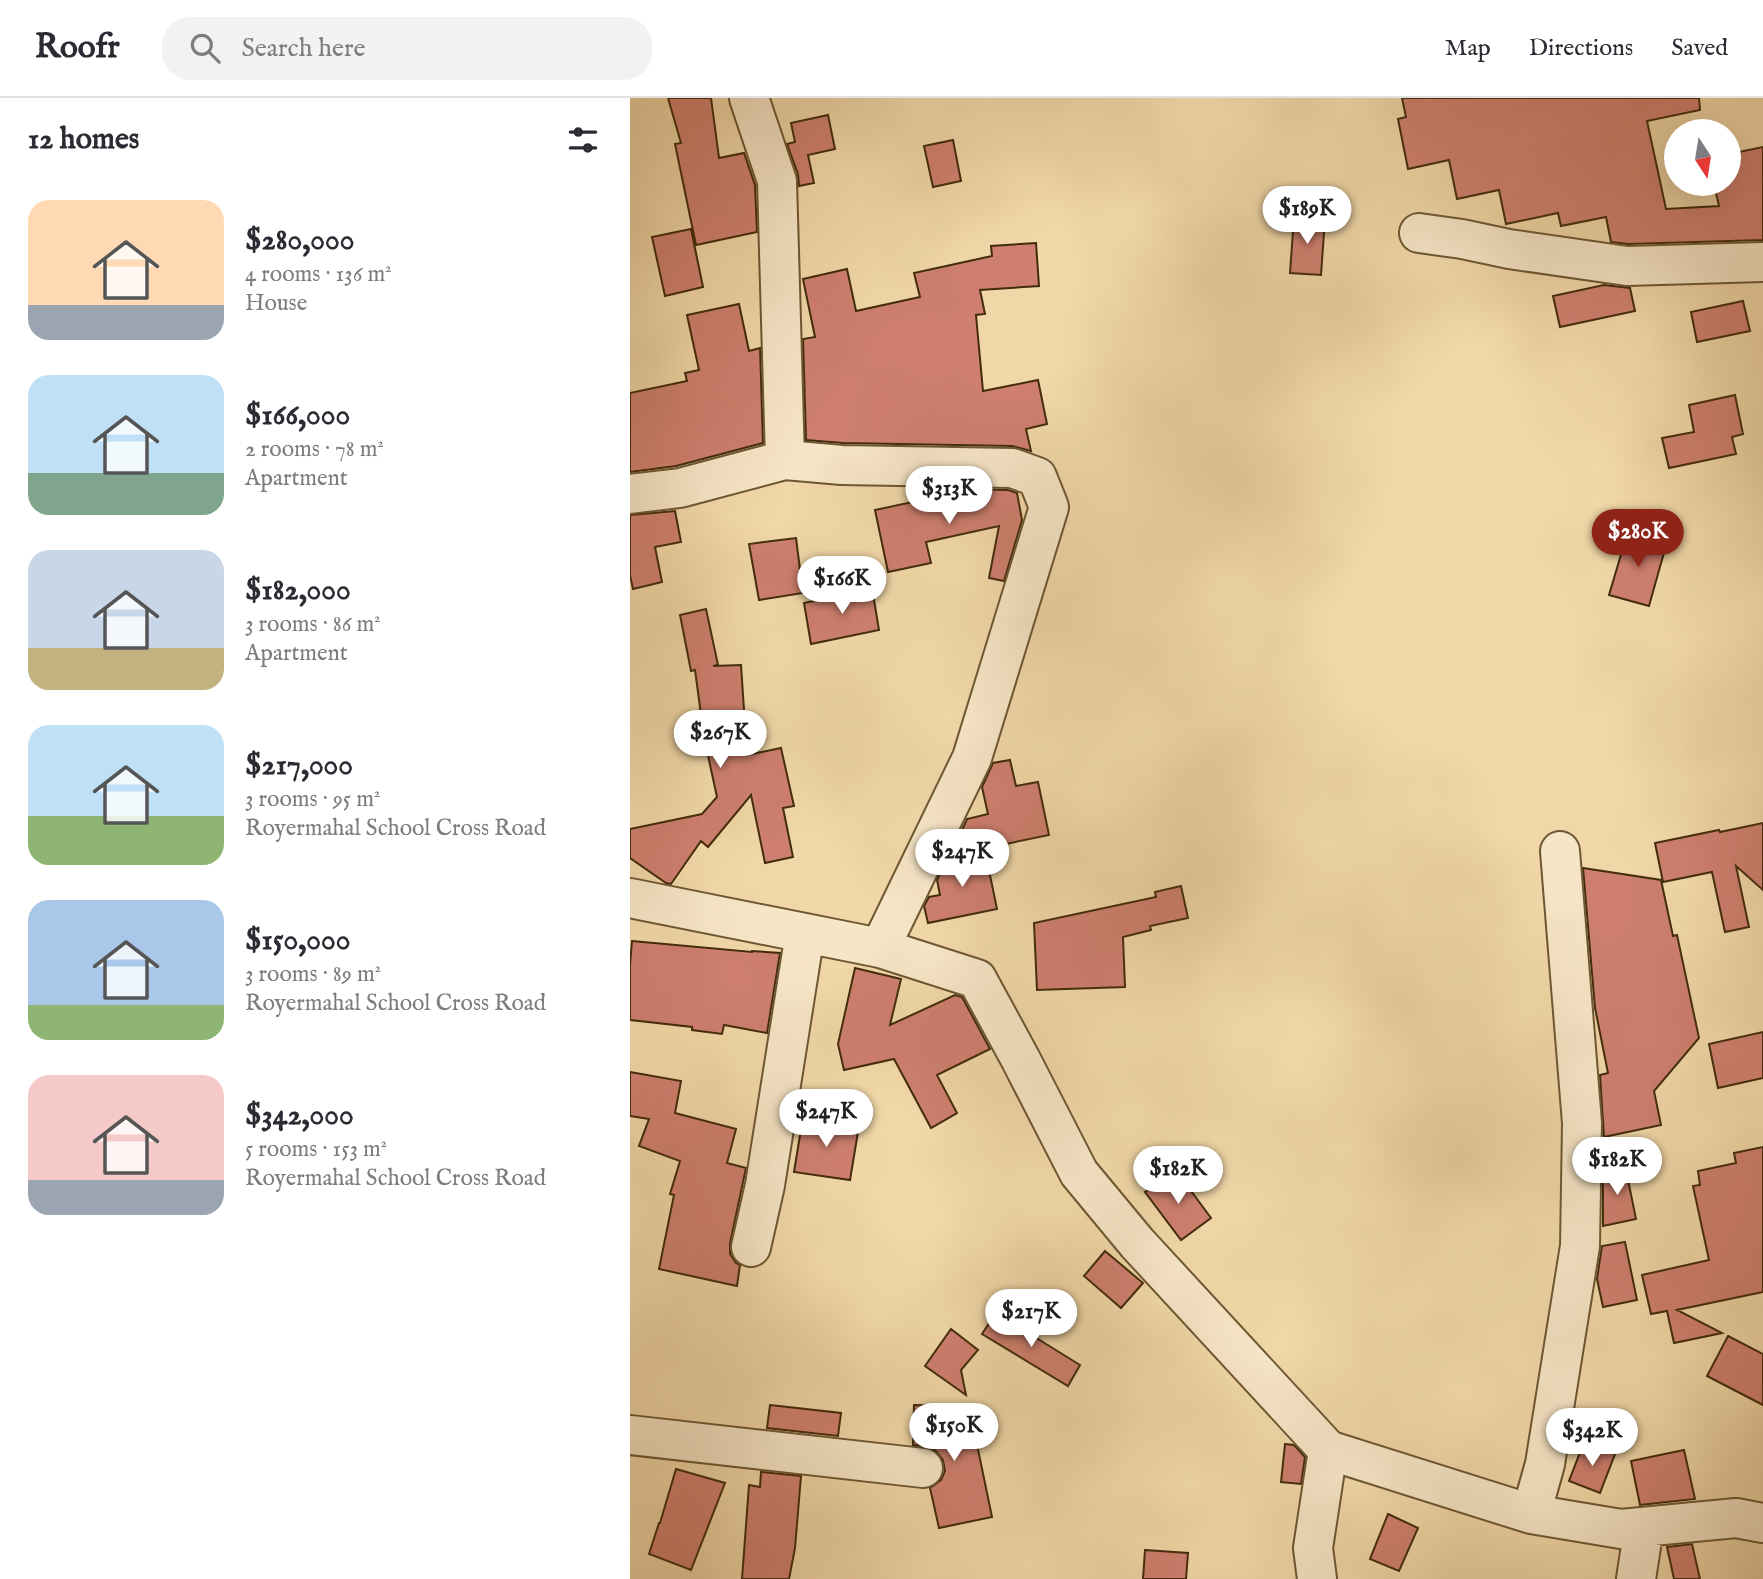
<!DOCTYPE html>
<meta charset="utf-8">
<style>
:root{--surface:#fff;--page:#f2f2f3;--text:#2b2b33;--muted:#7c7c81;--line:#e1e1e2;--accent:#8f2418}
body{margin:0;font-family:"IM FELL English",serif;background:var(--page);color:var(--text);height:100vh;display:flex;flex-direction:column;font-size:26px;white-space:nowrap}
*{box-sizing:border-box;margin:0}
p{font-size:23px;color:var(--muted)}
.icon{flex:none;width:38px;height:38px;fill:none;stroke:currentColor;stroke-width:2;stroke-linecap:round;stroke-linejoin:round}
.map{position:relative;flex:1;overflow:hidden}
.panel{display:flex;flex-direction:column;background:var(--surface);width:630px}
.panel>*{flex:none}
.needle{width:46px;rotate:168deg}
.buttons{position:absolute;left:1034px;top:21px;display:grid;gap:14px}
.buttons a{display:grid;place-items:center;width:77px;height:77px;border-radius:50%;background:var(--surface);box-shadow:0 7px 28px #0002;font-size:35px}
.price{position:absolute;translate:-50% -60px;padding:0 16px;border-radius:24px;background:#fff;color:#222;font-size:23px;line-height:46px;filter:drop-shadow(0 2px 4px #0008)}
.price::after{content:'';position:absolute;left:50%;top:42px;width:21px;height:16px;margin-left:-10px;background:inherit;clip-path:polygon(0 0,100% 0,50% 100%)}
.price.current{background:var(--accent);color:#fff}
ul{padding:0;list-style:none}
li{display:flex;align-items:center;gap:21px;height:175px;padding:0 28px}
li span{display:grid;place-items:center;flex:none;width:196px;height:140px;border-radius:21px;color:#555}
li>.icon{margin-inline-start:auto}
span .icon{width:84px;height:84px;fill:#fffc;stroke-width:1}
li b{font-size:30px}
h2{display:flex;justify-content:space-between;align-items:center;height:84px;padding:0 28px;font-size:30px}
header{display:flex;align-items:center;gap:42px;box-sizing:border-box;height:98px;padding:0 35px;background:var(--surface);border-bottom:2px solid var(--line)}
header strong{font-size:33px}
nav{display:flex;gap:38px;margin-inline-start:auto;font-size:24px}
.search{width:490px;height:63px;background:var(--page);display:flex;align-items:center;gap:18px;box-sizing:border-box;padding:0 24px;border-radius:28px;color:var(--muted);font-size:26px}
main{display:flex;flex:1;min-height:0}
.map>svg:first-child{display:block}
.building{fill:#ce7f6f;stroke:#422c0c;stroke-width:2}
.lines{fill:none;stroke-linecap:round;stroke-linejoin:round}
.minor-casing{stroke:#6e5733;stroke-width:42}
.minor{stroke:#f6e5c6;stroke-width:38}
</style>
<header>
<strong>Roofr</strong>
<div class="search"><svg class="icon" aria-label="search" viewBox="0 0 24 24"><circle cx="10" cy="10" r="6"/><path d="M15 15l6 6"/></svg>Search here</div>
<nav><a>Map</a><a>Directions</a><a>Saved</a></nav>
</header>
<main>
<section class="panel">
<h2>12 homes<svg class="icon" aria-label="filters" viewBox="0 0 24 24"><path d="M4 7h16M4 17h16"/><circle cx="9" cy="7" r="2"/><circle cx="15" cy="17" r="2"/></svg></h2>
<ul>
<li><span style="background:linear-gradient(#ffd9b3 75%,#9aa5b1 0)"><svg class="icon" aria-label="home" viewBox="0 0 24 24"><path d="M3 11l9-7 9 7M6 9v11h12V9"/></svg></span><div><b>$280,000</b><p>4 rooms · 136 m²</p><p>House</p></div></li>
<li><span style="background:linear-gradient(#bfe0f5 70%,#7fa58c 0)"><svg class="icon" aria-label="home" viewBox="0 0 24 24"><path d="M3 11l9-7 9 7M6 9v11h12V9"/></svg></span><div><b>$166,000</b><p>2 rooms · 78 m²</p><p>Apartment</p></div></li>
<li><span style="background:linear-gradient(#c9d6e8 70%,#c2b280 0)"><svg class="icon" aria-label="home" viewBox="0 0 24 24"><path d="M3 11l9-7 9 7M6 9v11h12V9"/></svg></span><div><b>$182,000</b><p>3 rooms · 86 m²</p><p>Apartment</p></div></li>
<li><span style="background:linear-gradient(#bfe0f5 65%,#8fb573 0)"><svg class="icon" aria-label="home" viewBox="0 0 24 24"><path d="M3 11l9-7 9 7M6 9v11h12V9"/></svg></span><div><b>$217,000</b><p>3 rooms · 95 m²</p><p>Royermahal School Cross Road</p></div></li>
<li><span style="background:linear-gradient(#a9c7e8 75%,#8fb573 0)"><svg class="icon" aria-label="home" viewBox="0 0 24 24"><path d="M3 11l9-7 9 7M6 9v11h12V9"/></svg></span><div><b>$150,000</b><p>3 rooms · 89 m²</p><p>Royermahal School Cross Road</p></div></li>
<li><span style="background:linear-gradient(#f6c9c9 75%,#9aa5b1 0)"><svg class="icon" aria-label="home" viewBox="0 0 24 24"><path d="M3 11l9-7 9 7M6 9v11h12V9"/></svg></span><div><b>$342,000</b><p>5 rooms · 153 m²</p><p>Royermahal School Cross Road</p></div></li>
</ul>
</section>
<div class="map">
<svg width="1133" height="1481" viewBox="0 0 1133 1481">
<rect width="100%" height="100%" fill="#f1d7a7"/>
<filter id="stains"><feTurbulence type="fractalNoise" baseFrequency=".00286" numOctaves="4"/><feColorMatrix values="0 0 0 0 .2 0 0 0 0 .09 0 0 0 0 .02 0 0 0 .5 -.17"/></filter>
<radialGradient id="worn" r=".72"><stop offset=".6" stop-color="#630" stop-opacity="0"/><stop offset="1" stop-color="#630" stop-opacity=".3"/></radialGradient>
<!-- building -->
<path class="building" d="M38,0H81L89,60L114,55L125,87L127,134L66,147L45,46L51,45Z
M772,0H1069L1070,12L1017,23L1036,111L1089,108L1084,86H1099V56L1133,49V142L998,146L981,144L976,119L931,128L928,115L876,126L869,92L827,101L819,62L778,71L768,21L776,19Z
M198,17L205,51L178,57L184,85L169,88L168,76L157,46L165,44L161,25Z
M323,42L331,83L303,89L294,48Z
M664,119L695,121L691,177L660,175Z
M61,131L73,189L35,198L22,139Z
M406,145L409,188L350,192L355,216L346,217L353,293L408,282L417,326L396,331L401,353L382,348L213,345L176,342L173,241L185,239L173,181L217,171L226,213L290,199L284,175L362,158L361,148Z
M974,187L1000,190L1005,213L930,229L923,198Z
M1113,203L1120,233L1067,244L1061,214Z
M109,206L119,253L130,250L133,345L46,368L0,374V295L57,283L55,275L69,272L57,217Z
M1105,297L1113,336L1102,339L1106,356L1039,370L1032,340L1064,334L1059,307Z
M326,391L378,392L387,395L392,422L374,483L359,480L369,428L296,444L301,465L258,474L245,412L292,402L291,398Z
M45,413L51,444L25,449L32,484L3,491L0,477V417Z
M998,433L1037,444L1019,508L979,497Z
M166,440L173,495L129,502L119,446Z
M242,490L249,532L181,546L174,505Z
M76,511L88,567L83,568L111,567L117,657L151,650L164,708L153,710L163,759L135,765L121,697L78,749L71,743L41,786L36,785L0,760V731L72,716L87,699L74,639L65,572L61,573L50,517Z
M380,662L386,688L408,684L419,737L337,754L332,732L337,721L358,716L352,689L363,665Z
M1133,725V792L1106,768L1119,829L1095,834L1082,774L1033,784L1025,745L1089,732L1090,734Z
M355,753L367,811L298,825L294,808L299,799L310,797L307,782L317,761Z
M953,770L1031,782L1043,838L1047,837L1069,940L1024,993L1031,1027L974,1039L970,977L978,975L965,910Z
M551,788L558,820L520,828L521,832L493,839L495,889L407,892L404,825L526,799L525,794Z
M2,843L122,854V853L150,855L137,935L94,927L92,936L62,932V929L0,922V867Z
M225,870L271,881L260,927L325,897L332,899L360,951L307,977L327,1015L301,1030L264,961L214,972L208,946Z
M1133,934V980L1088,990L1079,946Z
M0,974L51,983L45,1015L106,1031L97,1065L116,1070L100,1145V1156L106,1165L110,1167L107,1188L29,1171L44,1097L40,1096L50,1063L9,1048L19,1021L0,1018Z
M173,1019L229,1028L220,1082L164,1074Z
M1133,1049V1194L1047,1212L1092,1235L1044,1245L1037,1213L1021,1216L1012,1177L1079,1162L1063,1088L1070,1087L1068,1073L1106,1065L1104,1055Z
M995,1067L1006,1121L973,1128V1072Z
M547,1074L581,1120L551,1142L515,1094Z
M995,1144L1007,1202L973,1209L967,1181L972,1148Z
M475,1153L513,1185L491,1210L454,1178Z
M366,1215L450,1267L438,1288L352,1236Z
M321,1231L348,1252L331,1272L336,1297L295,1268Z
M1098,1238L1133,1256V1307L1077,1278Z
M140,1307L211,1315L208,1338L137,1330Z
M284,1307L339,1308L362,1419L309,1430L300,1390L311,1382L315,1373L313,1362L305,1352L295,1348L283,1347Z
M954,1344L985,1356L970,1395L939,1383Z
M655,1346L664,1347L675,1359L671,1386L651,1384Z
M1054,1352L1065,1401L1010,1407L1001,1363Z
M46,1371L95,1385L61,1472L19,1456L29,1425H30Z
M131,1374L171,1378L165,1450L159,1481H112L119,1387L130,1389Z
M758,1416L788,1430L769,1473L740,1461Z
M1062,1446L1070,1481H1044L1037,1449Z
M515,1452L558,1455L556,1481H513Z"/>
<g class="lines">
<!-- minor casing -->
<g class="minor-casing">
<path id="minor" d="M789,135L832,141L879,151L997,168L1133,164
M155,362L212,367L382,370L407,379L419,409L342,660L250,850
M0,396L50,390L155,362L147,83L119,0
M0,800L250,850L347,881L391,962L449,1075L507,1145L698,1352L901,1416L991,1431L1106,1420L1133,1425
M121,1149L135,1087L175,835
M0,1337L293,1370
M901,1416L915,1366L950,1148L952,1025L930,753
M687,1481L683,1450L698,1352
M1006,1481L1014,1429"/>
</g>
<!-- minor -->
<use href="#minor" class="minor"/>
</g>
<rect width="100%" height="100%" filter="url(#stains)"/>
<rect width="100%" height="100%" fill="url(#worn)"/>
</svg>
<div class="buttons">
<a><svg class="needle" viewBox="-14 -14 28 28"><path d="M0-13l5 13h-10z" fill="#e53935"/><path d="M0 13l5-13h-10z" fill="#7c7c81"/></svg></a>
</div>
<b class="price" style="left:677px;top:148px">$189K</b>
<b class="price" style="left:319px;top:428px">$313K</b>
<b class="price current" style="left:1008px;top:471px">$280K</b>
<b class="price" style="left:212px;top:518px">$166K</b>
<b class="price" style="left:90px;top:672px">$267K</b>
<b class="price" style="left:332px;top:791px">$247K</b>
<b class="price" style="left:196px;top:1051px">$247K</b>
<b class="price" style="left:987px;top:1099px">$182K</b>
<b class="price" style="left:548px;top:1108px">$182K</b>
<b class="price" style="left:401px;top:1251px">$217K</b>
<b class="price" style="left:324px;top:1365px">$150K</b>
<b class="price" style="left:962px;top:1370px">$342K</b>
</div>
</main>
